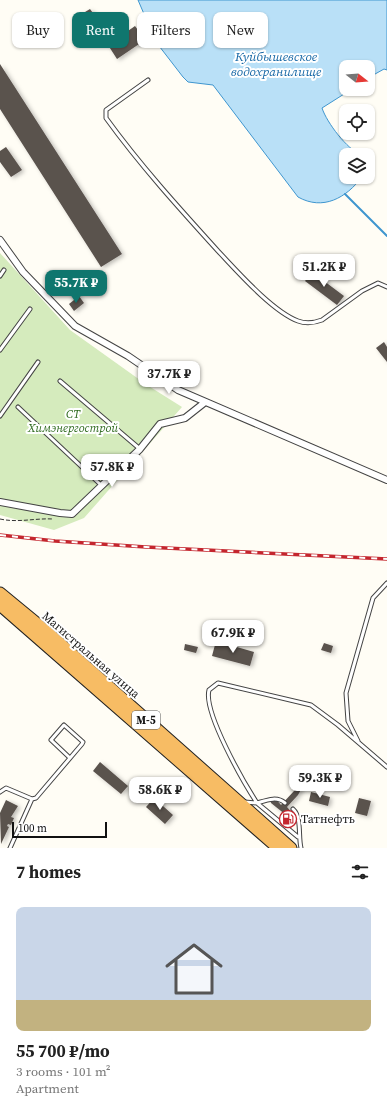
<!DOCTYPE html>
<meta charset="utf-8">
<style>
:root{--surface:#fff;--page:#f2f2f2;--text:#222;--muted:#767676;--accent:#0f766e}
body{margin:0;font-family:"Source Serif 4",serif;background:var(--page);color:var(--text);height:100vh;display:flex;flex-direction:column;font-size:15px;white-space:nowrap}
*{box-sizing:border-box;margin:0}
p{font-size:13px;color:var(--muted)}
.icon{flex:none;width:22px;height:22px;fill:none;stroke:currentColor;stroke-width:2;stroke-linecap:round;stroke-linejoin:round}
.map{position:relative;height:848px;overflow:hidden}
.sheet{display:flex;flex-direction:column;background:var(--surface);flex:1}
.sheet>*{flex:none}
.guide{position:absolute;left:12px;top:12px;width:363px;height:36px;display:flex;gap:8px}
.needle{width:26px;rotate:107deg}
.fabs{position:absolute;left:339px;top:60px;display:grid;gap:8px}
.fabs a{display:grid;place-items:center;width:36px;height:36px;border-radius:8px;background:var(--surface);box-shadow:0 1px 3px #0004;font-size:20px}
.scale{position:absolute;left:12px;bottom:10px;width:95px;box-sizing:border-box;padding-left:4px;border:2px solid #111;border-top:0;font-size:11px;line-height:14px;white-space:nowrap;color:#111;-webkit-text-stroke:3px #fff;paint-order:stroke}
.price{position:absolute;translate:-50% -34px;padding:0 9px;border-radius:8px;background:#fff;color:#222;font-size:13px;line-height:26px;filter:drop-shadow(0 1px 2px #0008)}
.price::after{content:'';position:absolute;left:50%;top:24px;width:12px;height:9px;margin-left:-6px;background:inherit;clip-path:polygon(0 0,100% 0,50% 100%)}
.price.active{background:var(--accent);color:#fff}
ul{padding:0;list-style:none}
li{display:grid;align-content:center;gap:8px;height:212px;padding:0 16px}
li span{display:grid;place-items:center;height:124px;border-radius:8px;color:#555}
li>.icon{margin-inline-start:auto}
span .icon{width:72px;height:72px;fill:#fffc;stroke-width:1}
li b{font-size:17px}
h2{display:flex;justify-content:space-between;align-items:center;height:48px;padding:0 16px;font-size:17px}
.tag{padding:0 14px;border-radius:8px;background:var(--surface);box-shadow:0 1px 3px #0004;font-size:14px;line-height:36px}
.tag.active{background:var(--accent);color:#fff}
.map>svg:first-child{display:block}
.green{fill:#d5ebbd}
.water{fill:#b9e0f7;stroke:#3f96cf}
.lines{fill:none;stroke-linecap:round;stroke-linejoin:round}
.stream{stroke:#3f96cf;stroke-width:2}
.building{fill:#5a524d;filter:url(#shadow)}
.service-casing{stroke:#444;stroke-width:5}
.minor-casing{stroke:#444;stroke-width:8}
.trunk-casing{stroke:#222;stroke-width:13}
.path{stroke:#333;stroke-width:1;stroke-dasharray:4 2;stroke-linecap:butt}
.service{stroke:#fff;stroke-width:3}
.minor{stroke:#fff;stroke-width:6}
.trunk{stroke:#f7bc64;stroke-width:11}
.rail-casing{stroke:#c4262e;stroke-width:3.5}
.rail{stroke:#fff;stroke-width:2;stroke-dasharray:6;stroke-linecap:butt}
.labels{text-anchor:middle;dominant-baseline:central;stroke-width:4;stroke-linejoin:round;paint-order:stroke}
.shield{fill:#fff;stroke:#585858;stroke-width:1}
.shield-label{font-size:11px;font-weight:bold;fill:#111}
.park-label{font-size:12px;font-style:italic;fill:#2f6b1f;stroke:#fff}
.street-label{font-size:12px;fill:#111;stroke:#fff}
.poi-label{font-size:12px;fill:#111;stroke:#fff;text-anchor:start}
.water-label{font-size:13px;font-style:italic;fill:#1768a6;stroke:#fff}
</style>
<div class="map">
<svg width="387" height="848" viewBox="0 0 387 848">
<defs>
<filter id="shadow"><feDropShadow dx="2.5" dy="1.5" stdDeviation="2" flood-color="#0004"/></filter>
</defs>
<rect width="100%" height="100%" fill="#fffdf5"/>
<!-- green -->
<path class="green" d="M0,253L70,330L147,385L182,407L84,518L54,530L0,515Z"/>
<!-- water -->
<path class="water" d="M138,0H387V70L384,69L368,78V67H346V89H352L322,108C327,123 347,149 361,155H346V177H362C346,198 323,211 298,197L213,85L188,82L183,77L156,42Z"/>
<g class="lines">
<!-- stream -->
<path class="stream" d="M345,194L387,236"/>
</g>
<!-- building -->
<path class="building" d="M90,9L103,27L93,34L80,15Z
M135,26L145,40L117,59L108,45Z
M0,64L122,254L101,267L0,109Z
M6,147L22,170L11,177L0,162V151Z
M312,272L344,296L337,305L305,281Z
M79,296L84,303L74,311L69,304Z
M384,342L387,347V362L376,348Z
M216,641L254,652L250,666L212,656Z
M324,643L333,646L331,653L321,650Z
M185,644L198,647L196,653L184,650Z
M100,762L128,786L121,794L93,771Z
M299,784L303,786L298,795L287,807L294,815L295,819H291L271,803L270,799L275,798L281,805L294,791Z
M311,792L330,797L328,806L309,801Z
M154,798L173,815L165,824L146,807Z
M359,798L371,801L367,816L355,813Z
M6,800L18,806L11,817L14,818L11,825L8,824L7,826L9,827L1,844L0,813Z"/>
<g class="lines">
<!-- service casing -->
<g class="service-casing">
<path id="service" d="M148,80L106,110V118C140,165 179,208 218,251C238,272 272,311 298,321C306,324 314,323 322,320L362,291L378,283L387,287
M0,276L4,270
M0,350L30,309
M60,381L140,449
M18,407L101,485
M0,416L38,362
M358,741L348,721L346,693L373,598L387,583
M0,792L6,788L32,799L36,798L82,744L83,742L64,725L51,740L70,758
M245,802L257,803L298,837
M285,803C277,796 267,800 257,803C244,783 203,712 209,690L218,683L311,705L338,725L387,767
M293,809C302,817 298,836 301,848
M10,848L32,799"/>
</g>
<!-- minor casing -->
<g class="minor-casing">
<path id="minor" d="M0,240L23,272L75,326L128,356L178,390L387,480
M0,502L60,513L72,514L140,449L160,424L185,418L204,403"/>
</g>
<!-- trunk casing -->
<g class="trunk-casing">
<path id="trunk" d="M0,593L51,635L291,848
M0,605L278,848"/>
</g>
<!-- path -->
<path class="path" d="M0,519C18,523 35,518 53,519"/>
<!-- service -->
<use href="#service" class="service"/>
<!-- minor -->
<use href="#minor" class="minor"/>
<!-- trunk -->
<use href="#trunk" class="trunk"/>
<!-- rail casing -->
<g class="rail-casing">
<path id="rail" d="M0,535L55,541L146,547L387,559"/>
</g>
<!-- rail -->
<use href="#rail" class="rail"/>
</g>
<!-- icons -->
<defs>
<g id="fuel-ring" transform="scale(0.9)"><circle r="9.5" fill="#fff" stroke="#c4262e" stroke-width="1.5"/><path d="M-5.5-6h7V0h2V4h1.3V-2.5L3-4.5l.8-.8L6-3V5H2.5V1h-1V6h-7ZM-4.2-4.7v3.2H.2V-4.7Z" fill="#c4262e"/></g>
</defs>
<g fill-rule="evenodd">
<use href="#fuel-ring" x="288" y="819"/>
</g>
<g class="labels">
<!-- shield labels -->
<rect class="shield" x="132" y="711" width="28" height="18" rx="3"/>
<g class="shield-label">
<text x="146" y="720">М-5</text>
</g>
<!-- park labels -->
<g class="park-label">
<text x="73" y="414">СТ<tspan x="73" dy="14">Химэнергострой</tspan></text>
</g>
<!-- street labels -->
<g class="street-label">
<text transform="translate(91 655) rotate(41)">Магистральная улица</text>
</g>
<!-- poi labels -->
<g class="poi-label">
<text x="301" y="819">Татнефть</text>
</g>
<!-- water labels -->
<g class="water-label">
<text x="276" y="56">Куйбышевское<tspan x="276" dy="15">водохранилище</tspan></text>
</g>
</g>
</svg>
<div class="fabs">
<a><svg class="needle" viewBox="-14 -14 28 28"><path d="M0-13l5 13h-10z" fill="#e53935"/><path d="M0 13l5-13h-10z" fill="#767676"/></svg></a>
<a><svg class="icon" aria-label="locate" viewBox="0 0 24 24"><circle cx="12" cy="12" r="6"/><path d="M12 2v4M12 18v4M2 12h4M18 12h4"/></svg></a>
<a><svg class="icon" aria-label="layers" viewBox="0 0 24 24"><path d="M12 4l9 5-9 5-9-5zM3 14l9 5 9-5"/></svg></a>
</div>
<div class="scale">100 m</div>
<b class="price" style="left:324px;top:288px">51.2K ₽</b>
<b class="price active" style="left:76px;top:304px">55.7K ₽</b>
<b class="price" style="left:169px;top:395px">37.7K ₽</b>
<b class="price" style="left:112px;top:488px">57.8K ₽</b>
<b class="price" style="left:233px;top:654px">67.9K ₽</b>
<b class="price" style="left:320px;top:799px">59.3K ₽</b>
<b class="price" style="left:160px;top:811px">58.6K ₽</b>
<div class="guide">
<a class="tag">Buy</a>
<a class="tag active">Rent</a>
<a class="tag">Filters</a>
<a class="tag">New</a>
</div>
</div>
<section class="sheet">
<h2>7 homes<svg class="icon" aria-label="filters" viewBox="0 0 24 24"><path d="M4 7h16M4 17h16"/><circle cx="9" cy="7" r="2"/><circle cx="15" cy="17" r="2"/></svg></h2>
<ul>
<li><span style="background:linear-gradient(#c9d6e8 75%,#c2b280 0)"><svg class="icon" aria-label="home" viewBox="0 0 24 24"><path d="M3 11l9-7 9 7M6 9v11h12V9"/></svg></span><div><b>55 700 ₽/mo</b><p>3 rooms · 101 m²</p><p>Apartment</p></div></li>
</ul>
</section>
